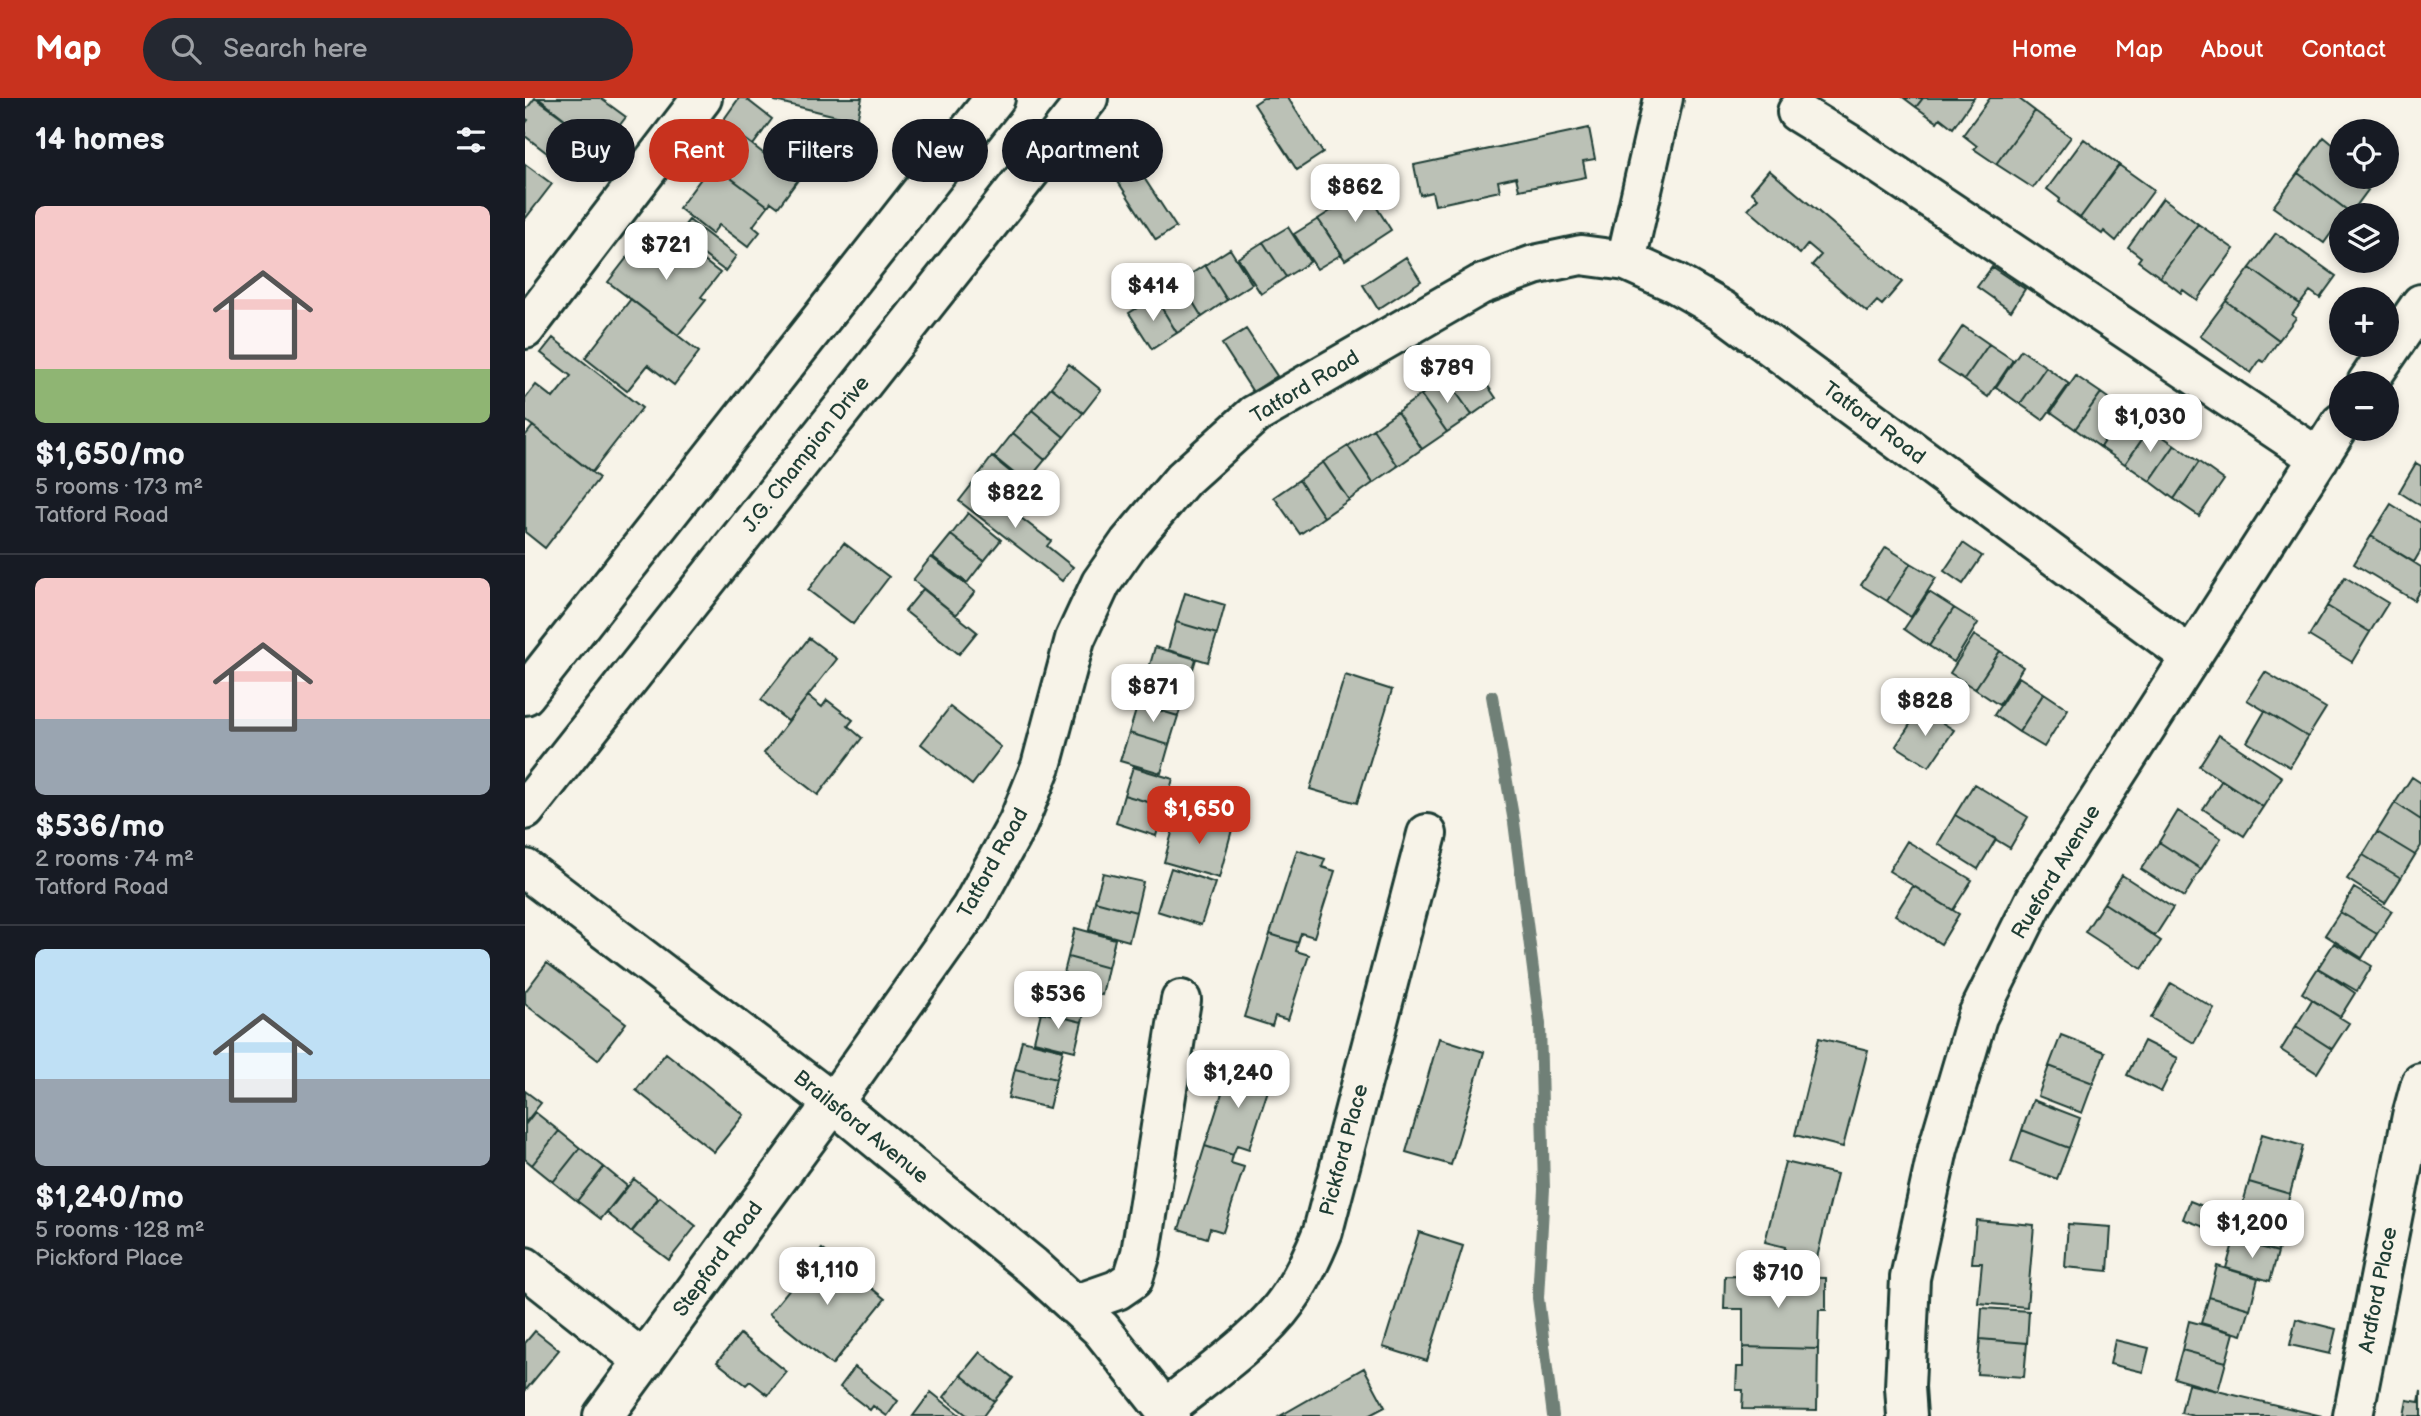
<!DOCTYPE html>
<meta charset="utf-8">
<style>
:root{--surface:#171b24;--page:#242831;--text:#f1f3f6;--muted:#9ea1a6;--line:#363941;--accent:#c8321e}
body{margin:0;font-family:"Balsamiq Sans",sans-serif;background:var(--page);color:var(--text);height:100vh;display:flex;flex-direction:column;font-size:26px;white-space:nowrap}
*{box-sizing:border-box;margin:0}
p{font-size:23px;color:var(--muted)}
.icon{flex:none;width:38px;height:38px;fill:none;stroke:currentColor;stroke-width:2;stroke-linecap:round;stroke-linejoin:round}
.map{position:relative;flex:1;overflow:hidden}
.side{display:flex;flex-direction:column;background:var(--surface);width:525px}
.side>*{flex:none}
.hud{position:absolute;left:21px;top:21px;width:665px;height:63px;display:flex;gap:14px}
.fabs{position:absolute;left:1804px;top:21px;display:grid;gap:14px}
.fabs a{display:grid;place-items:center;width:70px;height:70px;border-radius:50%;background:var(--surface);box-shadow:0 4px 10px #0003;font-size:35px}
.price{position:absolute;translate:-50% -60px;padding:0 16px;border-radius:14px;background:#fff;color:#222;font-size:23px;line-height:46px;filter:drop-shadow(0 2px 4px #0008)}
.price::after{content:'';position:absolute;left:50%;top:42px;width:21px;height:16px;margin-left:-10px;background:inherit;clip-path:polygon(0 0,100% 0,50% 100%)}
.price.active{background:var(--accent);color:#fff}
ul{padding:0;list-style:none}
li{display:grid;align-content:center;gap:14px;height:371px;padding:0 35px}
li+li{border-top:2px solid var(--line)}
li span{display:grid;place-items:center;height:217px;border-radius:10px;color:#555}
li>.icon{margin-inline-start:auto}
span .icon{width:126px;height:126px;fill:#fffc;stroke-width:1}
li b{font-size:30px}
h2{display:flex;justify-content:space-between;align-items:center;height:84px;padding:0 35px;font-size:30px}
.pill{padding:0 24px;border-radius:32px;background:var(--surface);box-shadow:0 4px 10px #0003;font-size:24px;line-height:63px}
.pill.active{background:var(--accent);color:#fff}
header{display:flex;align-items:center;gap:42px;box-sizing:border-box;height:98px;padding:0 35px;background:var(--accent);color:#fff}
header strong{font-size:33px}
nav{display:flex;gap:38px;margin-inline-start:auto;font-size:24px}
.search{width:490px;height:63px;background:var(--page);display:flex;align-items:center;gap:18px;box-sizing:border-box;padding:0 24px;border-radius:38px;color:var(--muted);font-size:26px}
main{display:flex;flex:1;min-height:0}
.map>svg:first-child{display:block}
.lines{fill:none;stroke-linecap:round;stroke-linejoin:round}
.stream{stroke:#6f8077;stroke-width:12}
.building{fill:#bbc1b6;stroke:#1f3d34;stroke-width:2}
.minor-casing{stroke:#1f3d34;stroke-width:44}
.major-casing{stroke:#1f3d34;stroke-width:44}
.minor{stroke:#f7f3e8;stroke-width:38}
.major{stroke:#f7f3e8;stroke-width:38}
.labels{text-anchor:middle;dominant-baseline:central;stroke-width:6;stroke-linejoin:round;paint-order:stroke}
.street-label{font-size:21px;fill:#1f3d34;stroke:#f7f3e8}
</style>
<header>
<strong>Map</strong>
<div class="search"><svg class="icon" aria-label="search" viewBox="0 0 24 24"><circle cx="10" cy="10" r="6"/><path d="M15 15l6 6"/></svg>Search here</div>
<nav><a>Home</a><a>Map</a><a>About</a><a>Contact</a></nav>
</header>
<main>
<section class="side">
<h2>14 homes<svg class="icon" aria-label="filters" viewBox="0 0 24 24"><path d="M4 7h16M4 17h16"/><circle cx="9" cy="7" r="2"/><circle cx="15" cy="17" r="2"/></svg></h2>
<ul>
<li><span style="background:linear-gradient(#f6c9c9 75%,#8fb573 0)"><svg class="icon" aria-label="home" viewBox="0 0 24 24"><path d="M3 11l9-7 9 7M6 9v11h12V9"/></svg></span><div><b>$1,650/mo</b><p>5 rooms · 173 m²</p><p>Tatford Road</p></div></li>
<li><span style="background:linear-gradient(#f6c9c9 65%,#9aa5b1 0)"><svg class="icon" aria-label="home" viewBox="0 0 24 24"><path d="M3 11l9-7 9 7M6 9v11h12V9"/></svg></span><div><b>$536/mo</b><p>2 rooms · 74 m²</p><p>Tatford Road</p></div></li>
<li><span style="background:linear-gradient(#bfe0f5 60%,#9aa5b1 0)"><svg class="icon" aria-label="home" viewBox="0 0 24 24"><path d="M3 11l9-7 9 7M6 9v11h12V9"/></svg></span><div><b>$1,240/mo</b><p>5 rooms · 128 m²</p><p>Pickford Place</p></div></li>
</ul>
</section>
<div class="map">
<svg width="1896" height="1318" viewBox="0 0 1896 1318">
<rect width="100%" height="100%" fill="#f7f3e8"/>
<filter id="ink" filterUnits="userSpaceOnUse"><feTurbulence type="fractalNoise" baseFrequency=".0143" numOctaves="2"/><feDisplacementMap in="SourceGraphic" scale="14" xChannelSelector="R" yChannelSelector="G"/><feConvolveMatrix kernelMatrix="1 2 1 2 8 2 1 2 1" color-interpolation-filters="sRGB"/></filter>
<g filter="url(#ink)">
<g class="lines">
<!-- stream -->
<path class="stream" d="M967,598L989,724L1015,926L1019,1091L1013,1200L1028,1318"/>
</g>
<!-- building -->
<path class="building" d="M10,0L49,28L26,58L0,38V26L3,22L0,20V13Z
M13,0H75L101,19L77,50Z
M214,0H220L247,21L228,47L197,24Z
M251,0H337L332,23L250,3Z
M738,0H763L798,55L772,72L729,6Z
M1379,0H1398L1391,9Z
M1398,0H1449L1428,30L1415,20L1412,24L1391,9Z
M1465,0H1493L1510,13L1471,66L1449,51L1452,48L1438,37Z
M1510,13L1546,39L1508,90L1471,66Z
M291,21L304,30L309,24L321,34L302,59L277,39Z
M1064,30L1070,61L1058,63L1061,79L994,92L991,79L973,83L975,93L910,107L907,94L895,97L889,67Z
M207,31L273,82L253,109L246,104L243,108L178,59L194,38L199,42Z
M1799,39L1816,53V79H1846L1838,89L1843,92L1826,115L1773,75Z
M1559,41L1594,67L1555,120L1533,104L1535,101L1522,91Z
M608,63L651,129L631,142L588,76Z
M0,66L27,86L0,121Z
M187,66L243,108L228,128L235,134L223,149L194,127L187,136L154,110Z
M1594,67L1629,92L1591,143L1579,133L1577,136L1555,120Z
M1244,72L1377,184L1357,207L1352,203L1342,214L1287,167L1296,157L1283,146L1275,156L1223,111L1233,100L1226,94Z
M1773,75L1826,115L1824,117H1816V128L1812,133L1809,131L1799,145L1748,109Z
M840,91L866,132L820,162L793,121Z
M1638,100L1673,126L1635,179L1613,163L1616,159L1603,149Z
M793,121L817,156L792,171L769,136Z
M164,122L211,158L200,173L152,137Z
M1673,126L1709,151L1672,202L1658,192L1656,195L1635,179Z
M763,129L785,164L761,179L738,144Z
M1751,135L1811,178L1795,200L1785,193L1775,206L1725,170Z
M144,136L195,175L176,199L181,202L153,237L83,184L111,148L126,159Z
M738,144L761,179L736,196L713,160Z
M705,151L727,186L702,202L680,167Z
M881,159L896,183L853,211L838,187Z
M680,167L702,202L677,219L655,183Z
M1467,169L1500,191L1486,213L1452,189Z
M1725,170L1775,206L1767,217L1771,220L1754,242L1701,203Z
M655,183L677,219L652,235L630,199Z
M630,199L652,235L627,251L604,215Z
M106,201L174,254L149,287L123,267L102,293L60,260Z
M1701,203L1754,242L1739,264L1735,262L1726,275L1675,238Z
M1438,228L1464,246L1439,282L1413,265Z
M721,231L752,278L728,294L697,246Z
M28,240L117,310L67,374L0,322V301L11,287L28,300L46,278L16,255Z
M1464,246L1488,262L1463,299L1439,282Z
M1496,252L1521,269L1495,306L1471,289Z
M946,263L971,300L947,317L921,280Z
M544,266L576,292L558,315L526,289Z
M1521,269L1544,286L1518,322L1495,306Z
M1551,278L1576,295L1550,331L1526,314Z
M921,280L947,317L922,334L896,297Z
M526,289L558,315L539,339L507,312Z
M1576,295L1600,312L1575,349L1550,331Z
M896,297L922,334L897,351L872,314Z
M507,312L539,339L520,362L488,335Z
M1600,312L1625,330L1600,366L1575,349Z
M872,314L897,351L873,368L848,331Z
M8,328L74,380L20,450L0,434V338Z
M1625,330L1650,347L1625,383L1600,366Z
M848,331L873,368L848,385L823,348Z
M488,335L520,362L501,385L469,359Z
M1650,347L1674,364L1649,401L1625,383Z
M823,348L848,385L824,402L798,364Z
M467,359L500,386L483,406L451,380Z
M798,364L824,402L799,419L774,382Z
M1674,364L1699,382L1674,418L1649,401Z
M1891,365L1896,368V408L1874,394Z
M774,382L799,419L775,436L749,399Z
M449,384L526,443L522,448L548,469L537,483L434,403Z
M1866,406L1896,425V452L1889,464L1846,438Z
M443,415L476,442L459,463L426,437Z
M426,437L459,463L442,485L408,459Z
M1846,438L1896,469V490L1889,502L1829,466Z
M319,445L364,479L328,526L283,492Z
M1438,445L1457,458L1438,486L1419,473Z
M1361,449L1386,465L1362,503L1336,487Z
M406,459L450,494L431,517L388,482Z
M1386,465L1411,480L1386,519L1362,503Z
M1820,479L1863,505L1845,534L1802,508Z
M398,491L452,534L434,556L380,513Z
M1404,494L1429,510L1404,548L1379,531Z
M660,495L700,507L692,536L651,524Z
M1802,508L1845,534L1827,564L1784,538Z
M1429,510L1453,525L1429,564L1404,548Z
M651,524L692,536L683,564L643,552Z
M1449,537L1475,553L1450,591L1425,575Z
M284,540L312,561L263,623L236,602Z
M630,549L671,561L662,590L622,577Z
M1475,553L1498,569L1474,607L1450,591Z
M1740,574L1801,610L1783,639L1722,602Z
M622,577L662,590L653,618L613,606Z
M820,577L867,592L832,705L785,691Z
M1494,579L1519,595L1494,634L1469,617Z
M1519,595L1543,611L1519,649L1494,634Z
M283,598L297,609L302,602L328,622L323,628L337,640L293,697L239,655Z
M613,606L653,618L644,647L604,635Z
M425,609L476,649L447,687L396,646Z
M1395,611L1429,632L1404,669L1371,648Z
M1740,613L1783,639L1765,669L1722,644Z
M604,635L644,647L636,675L595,663Z
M1694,637L1757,679L1738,709L1674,668Z
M608,669L648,681L640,709L599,697Z
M1887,679L1896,685V722L1870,705Z
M1697,682L1738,709L1719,738L1678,711Z
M1449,686L1503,719L1485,750L1430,717Z
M599,697L640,709L631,738L591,725Z
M1870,705L1896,722V748L1890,757L1852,734Z
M1653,713L1696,740L1676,771L1634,744Z
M1430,717L1471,741L1453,771L1413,746Z
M674,719L708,728L694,780L639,764L651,720L672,726Z
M1852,734L1890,757L1876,780L1838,757Z
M1382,743L1447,782L1428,812L1364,773Z
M1634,744L1676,771L1659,799L1616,771Z
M772,752L800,761L797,769L810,773L789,839L776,835L773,845L745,836Z
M1838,757L1876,780L1860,805L1822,781Z
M646,770L690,785L676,827L632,813Z
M578,775L618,784L611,814L570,803Z
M1597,777L1648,810L1630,838L1579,805Z
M1388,788L1434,816L1416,846L1370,817Z
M1829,790L1867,813L1852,836L1815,814Z
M570,803L611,814L604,843L564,832Z
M1579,805L1636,843L1617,871L1560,834Z
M1815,814L1852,836L1837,860L1800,837Z
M550,830L590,841L583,870L543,859Z
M745,836L773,845L771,853L784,857L763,922L750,918L747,928L719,919Z
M1809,845L1847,868L1832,893L1793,870Z
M543,859L583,870L577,897L536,887Z
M22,865L101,925L73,962L0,906V894Z
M1793,870L1830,895L1815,919L1777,895Z
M524,885L564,895L557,924L516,914Z
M1646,885L1689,910L1669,945L1626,920Z
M1787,902L1824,925L1807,951L1771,928Z
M516,914L557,924L550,953L509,943Z
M1771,928L1807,951L1792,975L1756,952Z
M1536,937L1580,954L1568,985L1524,968Z
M914,940L959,954L926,1067L881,1054Z
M1294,940L1343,952L1318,1049L1270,1037Z
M497,942L538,952L531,981L490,971Z
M1619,943L1653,960L1636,994L1602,977Z
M141,955L219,1017L189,1054L111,992Z
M707,964L735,973L732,981L745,986L724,1051L712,1047L708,1057L680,1048Z
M1524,968L1568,985L1557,1015L1513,998Z
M490,971L531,981L524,1010L483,1000Z
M0,993L16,1005L0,1025Z
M1508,1002L1555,1020L1544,1050L1497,1032Z
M10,1014L34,1033L7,1067L0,1061V1027Z
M1497,1032L1544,1050L1532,1081L1486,1064Z
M34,1033L55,1050L28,1084L7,1067Z
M1737,1036L1778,1048L1765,1096L1724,1084Z
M680,1048L708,1057L706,1065L719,1069L698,1134L685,1130L682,1140L654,1131Z
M55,1050L79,1069L52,1103L28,1084Z
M1260,1064L1312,1076L1291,1164L1259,1156L1260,1149L1240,1144Z
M79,1069L102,1088L76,1121L52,1103Z
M109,1081L133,1100L106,1134L82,1115Z
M1724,1084L1765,1096L1757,1123L1716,1112Z
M135,1099L171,1128L144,1162L107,1134Z
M1665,1103L1693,1114L1687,1132L1658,1121Z
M1716,1114L1760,1127L1753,1154L1709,1142Z
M1451,1122L1509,1127L1502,1209L1453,1205L1457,1165H1447Z
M1543,1126L1586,1129L1583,1173L1540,1169Z
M894,1134L938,1148L902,1263L858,1249Z
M1709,1142L1753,1154L1745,1183L1701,1170Z
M297,1151L360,1201L307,1267L244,1216Z
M1692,1168L1733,1180L1725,1211L1684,1199Z
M1200,1178L1301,1180V1212H1294L1293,1251L1218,1249V1211H1199Z
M1684,1199L1725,1211L1717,1237L1676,1225Z
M1457,1210L1504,1213L1502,1245L1455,1241Z
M1771,1221L1811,1231L1805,1256L1765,1247Z
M1664,1223L1709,1235L1701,1264L1657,1252Z
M10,1233L34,1252L0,1293V1245Z
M215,1236L262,1274L243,1297L225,1283L221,1287L192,1264Z
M1455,1241L1502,1245L1499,1279L1452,1276Z
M1590,1242L1624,1250L1618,1274L1585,1266Z
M1218,1249L1293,1251L1292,1312L1217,1311L1218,1292H1211L1212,1269H1218Z
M1657,1252L1701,1264L1693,1293L1649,1280Z
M455,1254L488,1280L469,1303L436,1277Z
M330,1269L373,1303L362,1318L348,1308L345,1312L315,1289Z
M839,1270L860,1309L843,1318H755Z
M436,1277L469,1303L458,1318H443L419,1299Z
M1663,1286L1797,1318H1669L1656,1315Z
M1896,1293V1318H1879L1882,1302L1894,1304Z
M406,1294L436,1318H388Z"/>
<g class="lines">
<!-- minor casing -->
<g class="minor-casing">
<path id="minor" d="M1272,14L1324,46L1794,360
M1101,163L1138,0
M0,231L177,0
M1842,285L1896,206
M0,771L308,1005L507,1168L576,1231L645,1318
M0,1169L119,1263
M549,1207L592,1192L608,1181L616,1155L656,902
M640,1311C677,1281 734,1242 761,1204C777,1182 788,1158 798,1133L902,736
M78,1318L308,1005L446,810L493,725L516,668L550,541L576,485L604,445L658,381L729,317L955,187L1009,167L1056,157L1101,163L1150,185L1197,212L1666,559
M1382,1318L1380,1289L1385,1180L1413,1051L1452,919L1510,802L1816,325
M1828,1318L1887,1018L1896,985"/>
</g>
<!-- major casing -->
<g class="major-casing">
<path id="major" d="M0,597L470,0
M0,712L563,0"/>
</g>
<!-- minor -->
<use href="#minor" class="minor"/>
<!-- major -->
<use href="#major" class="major"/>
</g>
</g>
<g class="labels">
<!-- street labels -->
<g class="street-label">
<text transform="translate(780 289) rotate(-31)">Tatford Road</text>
<text transform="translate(1349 325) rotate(37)">Tatford Road</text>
<text transform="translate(281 356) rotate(-52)">J.G. Champion Drive</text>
<text transform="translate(468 765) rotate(-61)">Tatford Road</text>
<text transform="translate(1531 774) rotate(-59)">Rueford Avenue</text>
<text transform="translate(336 1029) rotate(39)">Brailsford Avenue</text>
<text transform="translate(819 1052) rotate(-75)">Pickford Place</text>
<text transform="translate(193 1161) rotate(-54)">Stepford Road</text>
<text transform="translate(1853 1192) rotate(-79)">Ardford Place</text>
</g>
</g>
</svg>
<div class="fabs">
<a><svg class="icon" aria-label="locate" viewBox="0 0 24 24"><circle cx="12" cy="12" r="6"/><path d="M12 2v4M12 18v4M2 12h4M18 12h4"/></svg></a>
<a><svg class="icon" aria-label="layers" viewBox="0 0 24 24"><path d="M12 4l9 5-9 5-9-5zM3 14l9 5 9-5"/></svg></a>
<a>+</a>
<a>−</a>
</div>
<b class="price" style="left:830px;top:126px">$862</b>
<b class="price" style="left:141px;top:184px">$721</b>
<b class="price" style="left:628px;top:225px">$414</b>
<b class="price" style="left:922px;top:307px">$789</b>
<b class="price" style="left:1625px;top:356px">$1,030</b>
<b class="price" style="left:490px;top:432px">$822</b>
<b class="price" style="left:628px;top:626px">$871</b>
<b class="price" style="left:1400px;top:640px">$828</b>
<b class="price active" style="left:674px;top:748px">$1,650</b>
<b class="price" style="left:533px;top:933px">$536</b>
<b class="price" style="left:713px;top:1012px">$1,240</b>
<b class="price" style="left:1727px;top:1162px">$1,200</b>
<b class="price" style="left:302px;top:1209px">$1,110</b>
<b class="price" style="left:1253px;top:1212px">$710</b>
<div class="hud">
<a class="pill">Buy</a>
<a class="pill active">Rent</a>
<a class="pill">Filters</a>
<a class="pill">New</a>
<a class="pill">Apartment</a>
</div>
</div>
</main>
